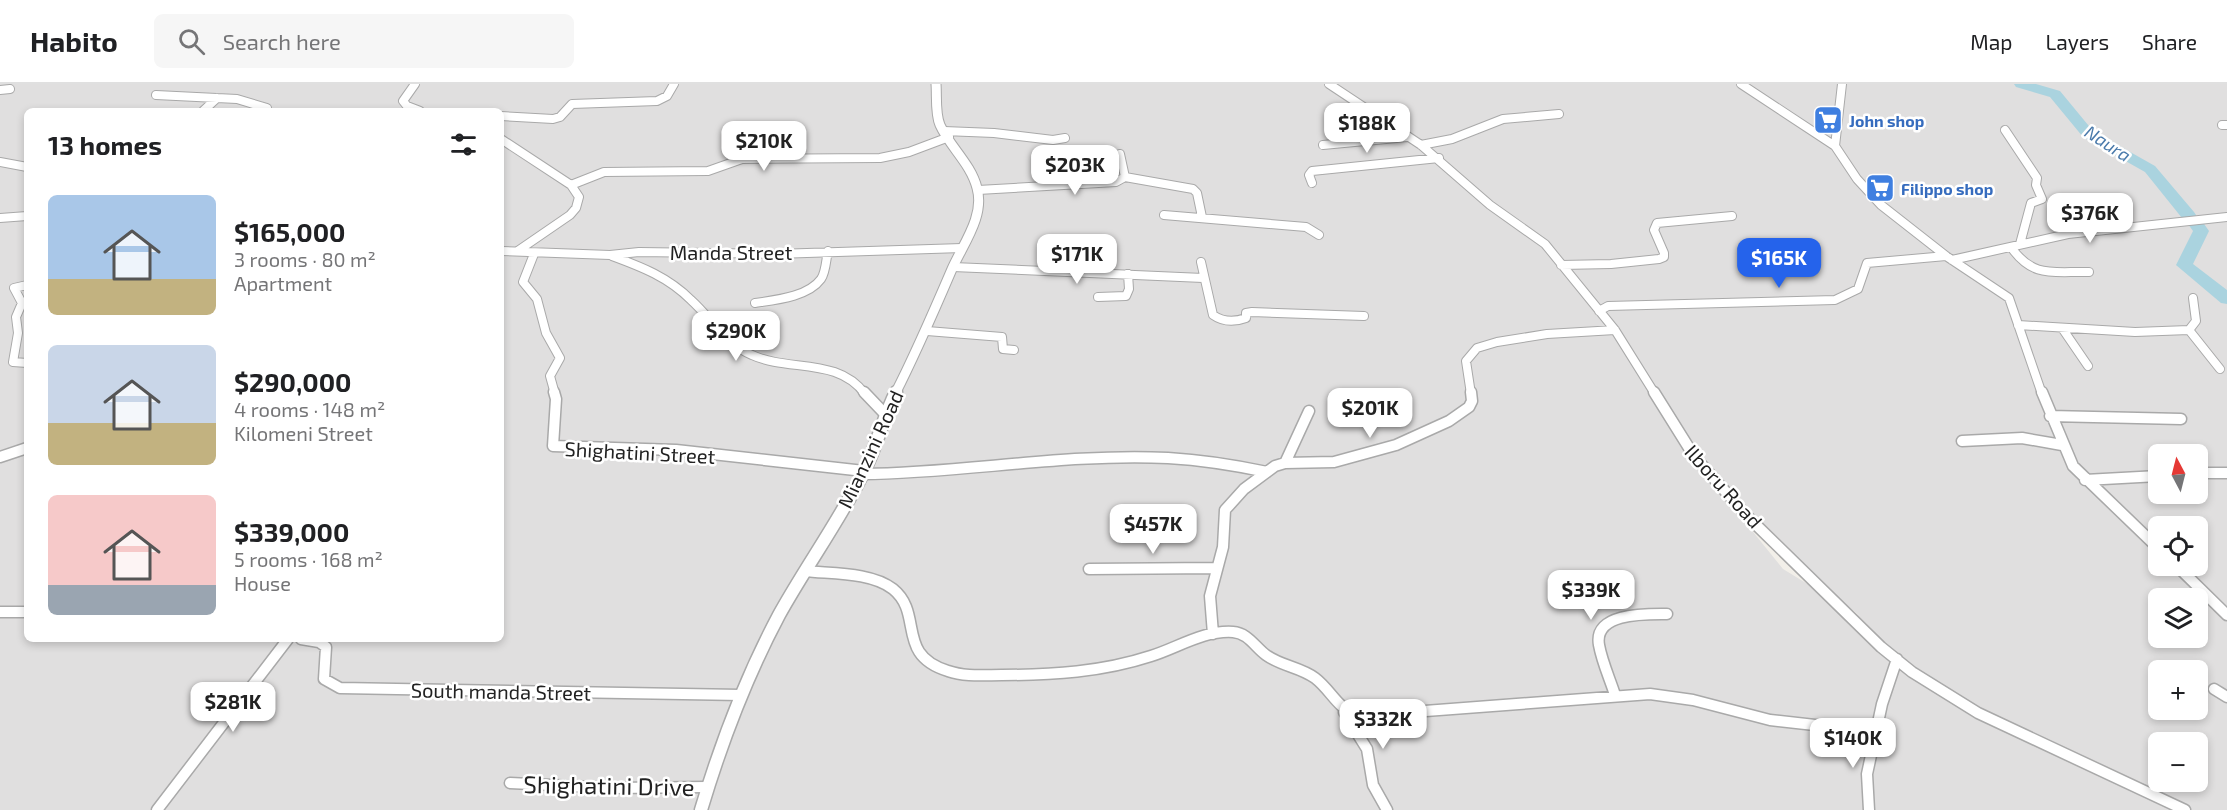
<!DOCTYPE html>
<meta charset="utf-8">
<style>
:root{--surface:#fff;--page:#f6f6f6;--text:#202124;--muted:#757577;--line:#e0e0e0;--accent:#2563eb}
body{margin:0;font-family:"Exo 2",sans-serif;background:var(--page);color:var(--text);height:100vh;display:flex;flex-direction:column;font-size:22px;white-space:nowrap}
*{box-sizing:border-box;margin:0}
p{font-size:20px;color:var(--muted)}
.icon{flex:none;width:33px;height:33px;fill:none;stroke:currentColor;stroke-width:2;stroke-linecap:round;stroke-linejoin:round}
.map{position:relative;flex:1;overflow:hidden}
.panel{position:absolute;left:24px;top:24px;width:480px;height:534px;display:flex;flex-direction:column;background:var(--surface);border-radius:9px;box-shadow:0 3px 9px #0003}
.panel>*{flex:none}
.needle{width:39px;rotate:353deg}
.controls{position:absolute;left:2148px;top:360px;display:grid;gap:12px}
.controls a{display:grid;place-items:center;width:60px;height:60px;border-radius:9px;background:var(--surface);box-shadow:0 3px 9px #0003;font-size:30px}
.price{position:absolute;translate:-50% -51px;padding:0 14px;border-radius:12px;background:#fff;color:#222;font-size:20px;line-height:39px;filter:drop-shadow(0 2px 3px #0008)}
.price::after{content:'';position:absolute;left:50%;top:36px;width:18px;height:14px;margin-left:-9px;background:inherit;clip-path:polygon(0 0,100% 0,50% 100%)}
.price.on{background:var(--accent);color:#fff}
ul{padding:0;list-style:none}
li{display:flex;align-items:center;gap:18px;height:150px;padding:0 24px}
li span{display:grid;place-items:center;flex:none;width:168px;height:120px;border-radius:9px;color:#555}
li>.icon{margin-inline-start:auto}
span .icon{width:72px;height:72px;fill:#fffc;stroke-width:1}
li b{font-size:26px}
h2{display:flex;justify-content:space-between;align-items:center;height:72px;padding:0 24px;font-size:26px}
header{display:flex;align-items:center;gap:36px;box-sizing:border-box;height:84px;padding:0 30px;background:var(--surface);border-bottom:2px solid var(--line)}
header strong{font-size:28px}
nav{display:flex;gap:33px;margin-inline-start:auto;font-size:21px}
.search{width:420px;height:54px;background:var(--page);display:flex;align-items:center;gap:15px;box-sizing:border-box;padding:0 21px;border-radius:9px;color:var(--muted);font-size:22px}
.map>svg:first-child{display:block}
.residential{fill:#e0dfdf;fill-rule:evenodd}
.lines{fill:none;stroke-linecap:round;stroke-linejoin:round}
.river{fill:#aad3df;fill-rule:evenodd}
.minor-far1-casing{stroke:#a9a9a9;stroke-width:10}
.minor-casing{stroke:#a9a9a9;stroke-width:13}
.tertiary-far1-casing{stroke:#a9a9a9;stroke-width:11}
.tertiary-casing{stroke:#a9a9a9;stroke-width:15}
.minor-far1{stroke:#fff;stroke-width:8}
.minor{stroke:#fff;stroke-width:10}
.tertiary-far1{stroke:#fff;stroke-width:9}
.tertiary{stroke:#fff;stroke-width:12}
.labels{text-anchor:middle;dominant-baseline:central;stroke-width:5;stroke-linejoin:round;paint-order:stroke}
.far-shop-label{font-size:16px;font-weight:bold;fill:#366cbe;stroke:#fff;text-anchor:start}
.far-water-label{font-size:18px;font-style:italic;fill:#4a7aab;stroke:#fff}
.street-label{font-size:20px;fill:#222;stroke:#fff}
.near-street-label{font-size:24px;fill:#222;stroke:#fff}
</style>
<header>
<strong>Habito</strong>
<div class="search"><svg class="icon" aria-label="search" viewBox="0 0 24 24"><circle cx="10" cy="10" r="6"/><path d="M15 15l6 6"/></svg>Search here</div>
<nav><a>Map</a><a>Layers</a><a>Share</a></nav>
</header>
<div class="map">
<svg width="2227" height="726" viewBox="0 0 2227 726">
<rect width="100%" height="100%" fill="#f2efe9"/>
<!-- residential -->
<path class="residential" d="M0,0H2227V726H0ZM27,27H501V555H27ZM2158,370H2198V410H2158ZM1732,422L1785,471L1860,532L1783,485ZM2158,442H2198V482H2158ZM2158,514H2198V554H2158ZM2158,586H2198V626H2158ZM2158,658H2198V698H2158Z"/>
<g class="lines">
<!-- river -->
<path class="river" d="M2014,0H2036L2060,7L2093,47L2155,82L2194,128L2196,131L2194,134H2182L2145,88L2083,53L2050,13L2016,3Z
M2196,135L2202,137L2209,147L2193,180L2227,206V220L2221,219L2176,181L2193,147L2188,140Z"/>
<!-- minor-far1 casing -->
<g class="minor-far1-casing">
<path id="minor-far1" d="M415,0L403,17L407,22L420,27
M1329,0L1421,61L1490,121L1545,160L1615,246L1655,310
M1741,0L1835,62L1857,95L1881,121L1946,172L2009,214L2042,310
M0,6L10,5
M156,11L237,15L267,24
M203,27L217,14
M501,32L553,35L560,33L572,20L657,17L667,12L674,0
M2222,41H2227
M2005,46L2037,94L2036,101L2042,115L2031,119L2020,160
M944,47L994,49L1053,56L1065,54
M501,55L571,101L579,113L576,124L570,131L519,166
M1323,61L1407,53
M1421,61L1452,55L1503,35L1559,30
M1835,62L1842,0
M0,78L27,83
M1125,93L1193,105L1197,109L1202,133
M1312,99L1309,91L1312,87L1439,74
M571,101L604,88L708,87L742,75L880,74L909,68L949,53
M978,106L1116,98L1125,93L1120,70
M1164,131L1306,143L1319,151
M0,134L27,132
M2011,163C2033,195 2054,187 2089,188
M501,167L610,171L639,168L776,170L962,164
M534,170L523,198L537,215L546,249L560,274L550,292L555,310
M612,172C642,183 668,193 691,216C711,234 727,261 752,271C789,288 838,273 865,310
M1952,176L2068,150L2227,133
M1201,178L1213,231C1223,238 1235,238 1246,234V229L1252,228L1364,232
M1561,181L1611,180L1659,175L1664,173V169L1654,146L1657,139L1732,132
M953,183L1203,194
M27,201L14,204L22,219L16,233L18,249L13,278L27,279
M1098,213L1126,212L1129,205L1128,190
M755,219C775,216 808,213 821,195C826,188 826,175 828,167
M1599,227L1608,222L1835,216L1858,205L1867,179L1946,172
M2018,241L2135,248L2189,246L2196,237L2193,214
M2062,244L2088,282
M2189,246L2220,285
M927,247L1002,253L1003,265L1014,266
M1471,310L1466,277L1477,264L1497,258L1547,250L1615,246"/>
</g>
<!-- minor casing -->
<g class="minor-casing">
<path id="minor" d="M554,308L556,315L553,362L676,366L864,387
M864,308L885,330
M1654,308L1694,372L1748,433L1881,563L1912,588L1978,629L2185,726
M2042,308L2073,382L2158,464
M2050,332L2181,335
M1962,357L2022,354L2062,361
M0,373L27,364
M1285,379L1309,327
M2198,389H2227
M863,390C964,389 1066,369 1168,374C1202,376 1234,381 1267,388
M2085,396L2158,392
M2177,482L2227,531
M1089,485L1217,484
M805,487C832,490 871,488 893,505C924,530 895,571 948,587C965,593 984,591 1002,591C1052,591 1102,588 1151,572C1177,564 1204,546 1233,548C1248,549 1255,563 1266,571C1281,582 1300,583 1315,594C1332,607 1337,625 1359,632L1650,610L1693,616L1770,636L1877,648
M0,528H27
M1213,550L1210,512L1223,463L1225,426L1244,405L1275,382L1285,379L1334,378L1396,361L1449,337L1469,323L1472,317L1471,308
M301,555L319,558L326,563L324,595L340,604L741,611
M2214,605L2227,613
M1615,611C1610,595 1602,578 1599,561C1593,528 1647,530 1667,530
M1344,628L1367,665L1373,701L1387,726
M510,699L614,704L707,703
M157,726L288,555
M1869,726L1867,690L1882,620L1897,575"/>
</g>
<!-- tertiary-far1 casing -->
<g class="tertiary-far1-casing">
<path id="tertiary-far1" d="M895,310C916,269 934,227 952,185C963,160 985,132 977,104C971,80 950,63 940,41C935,30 937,12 936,0"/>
</g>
<!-- tertiary casing -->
<g class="tertiary-casing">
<path id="tertiary" d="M701,726C721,659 746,593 779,531C805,484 837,440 861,393C876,366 882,336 896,308"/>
</g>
<!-- minor-far1 -->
<use href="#minor-far1" class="minor-far1"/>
<!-- minor -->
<use href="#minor" class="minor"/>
<!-- tertiary-far1 -->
<use href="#tertiary-far1" class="tertiary-far1"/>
<!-- tertiary -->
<use href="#tertiary" class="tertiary"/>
</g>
<!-- icons -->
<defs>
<g id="supermarket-square" transform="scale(1.5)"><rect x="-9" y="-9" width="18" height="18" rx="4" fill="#3f7fe0" stroke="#fff"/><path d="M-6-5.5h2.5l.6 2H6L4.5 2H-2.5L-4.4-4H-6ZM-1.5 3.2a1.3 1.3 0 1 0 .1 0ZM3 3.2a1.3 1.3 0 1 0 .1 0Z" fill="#fff"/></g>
</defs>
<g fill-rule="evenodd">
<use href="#supermarket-square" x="1828" y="36"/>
<use href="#supermarket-square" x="1880" y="104"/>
</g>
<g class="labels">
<!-- far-shop labels -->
<g class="far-shop-label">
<text x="1849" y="36">John shop</text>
<text x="1901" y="104">Filippo shop</text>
</g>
<!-- far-water labels -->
<g class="far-water-label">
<text transform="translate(2108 59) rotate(33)">Naura</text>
</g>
<!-- street labels -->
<g class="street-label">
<text x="731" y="168">Manda Street</text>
<text transform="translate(870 365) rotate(-65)">Mianzini Road</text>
<text transform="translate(640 368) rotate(3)">Shighatini Street</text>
<text transform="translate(1724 402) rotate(48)">Ilboru Road</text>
<text transform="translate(501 607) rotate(1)">South manda Street</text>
</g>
<!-- near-street labels -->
<g class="near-street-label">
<text transform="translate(609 701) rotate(1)">Shighatini Drive</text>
</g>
</g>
</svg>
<div class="controls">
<a><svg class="needle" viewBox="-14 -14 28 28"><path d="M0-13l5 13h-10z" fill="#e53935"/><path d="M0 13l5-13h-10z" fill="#757577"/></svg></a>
<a><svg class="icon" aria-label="locate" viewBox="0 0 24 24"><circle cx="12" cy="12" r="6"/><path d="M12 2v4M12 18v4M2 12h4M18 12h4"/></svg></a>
<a><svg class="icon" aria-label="layers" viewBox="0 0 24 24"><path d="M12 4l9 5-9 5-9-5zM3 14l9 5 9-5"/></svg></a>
<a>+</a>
<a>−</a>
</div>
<b class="price" style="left:1367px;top:70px">$188K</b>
<b class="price" style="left:764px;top:88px">$210K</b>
<b class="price" style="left:1075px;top:112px">$203K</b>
<b class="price" style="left:2090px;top:160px">$376K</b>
<b class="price" style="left:1077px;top:201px">$171K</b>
<b class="price on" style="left:1779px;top:205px">$165K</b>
<b class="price" style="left:736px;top:278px">$290K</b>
<b class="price" style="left:1370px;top:355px">$201K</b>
<b class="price" style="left:1153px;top:471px">$457K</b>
<b class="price" style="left:1591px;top:537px">$339K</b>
<b class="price" style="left:233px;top:649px">$281K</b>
<b class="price" style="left:1383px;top:666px">$332K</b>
<b class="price" style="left:1853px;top:685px">$140K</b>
<section class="panel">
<h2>13 homes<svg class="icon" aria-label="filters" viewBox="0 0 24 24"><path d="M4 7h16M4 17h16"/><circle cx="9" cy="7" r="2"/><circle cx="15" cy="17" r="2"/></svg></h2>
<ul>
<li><span style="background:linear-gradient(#a9c7e8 70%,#c2b280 0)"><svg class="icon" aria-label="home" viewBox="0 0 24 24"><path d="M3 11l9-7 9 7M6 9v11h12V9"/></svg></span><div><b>$165,000</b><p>3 rooms · 80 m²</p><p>Apartment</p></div></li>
<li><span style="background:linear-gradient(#c9d6e8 65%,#c2b280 0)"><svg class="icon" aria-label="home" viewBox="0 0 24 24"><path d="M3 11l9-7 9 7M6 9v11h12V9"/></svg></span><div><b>$290,000</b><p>4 rooms · 148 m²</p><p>Kilomeni Street</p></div></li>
<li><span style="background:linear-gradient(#f6c9c9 75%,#9aa5b1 0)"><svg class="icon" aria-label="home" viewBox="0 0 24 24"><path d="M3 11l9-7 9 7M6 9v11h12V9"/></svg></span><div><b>$339,000</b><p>5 rooms · 168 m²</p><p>House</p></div></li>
</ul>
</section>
</div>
